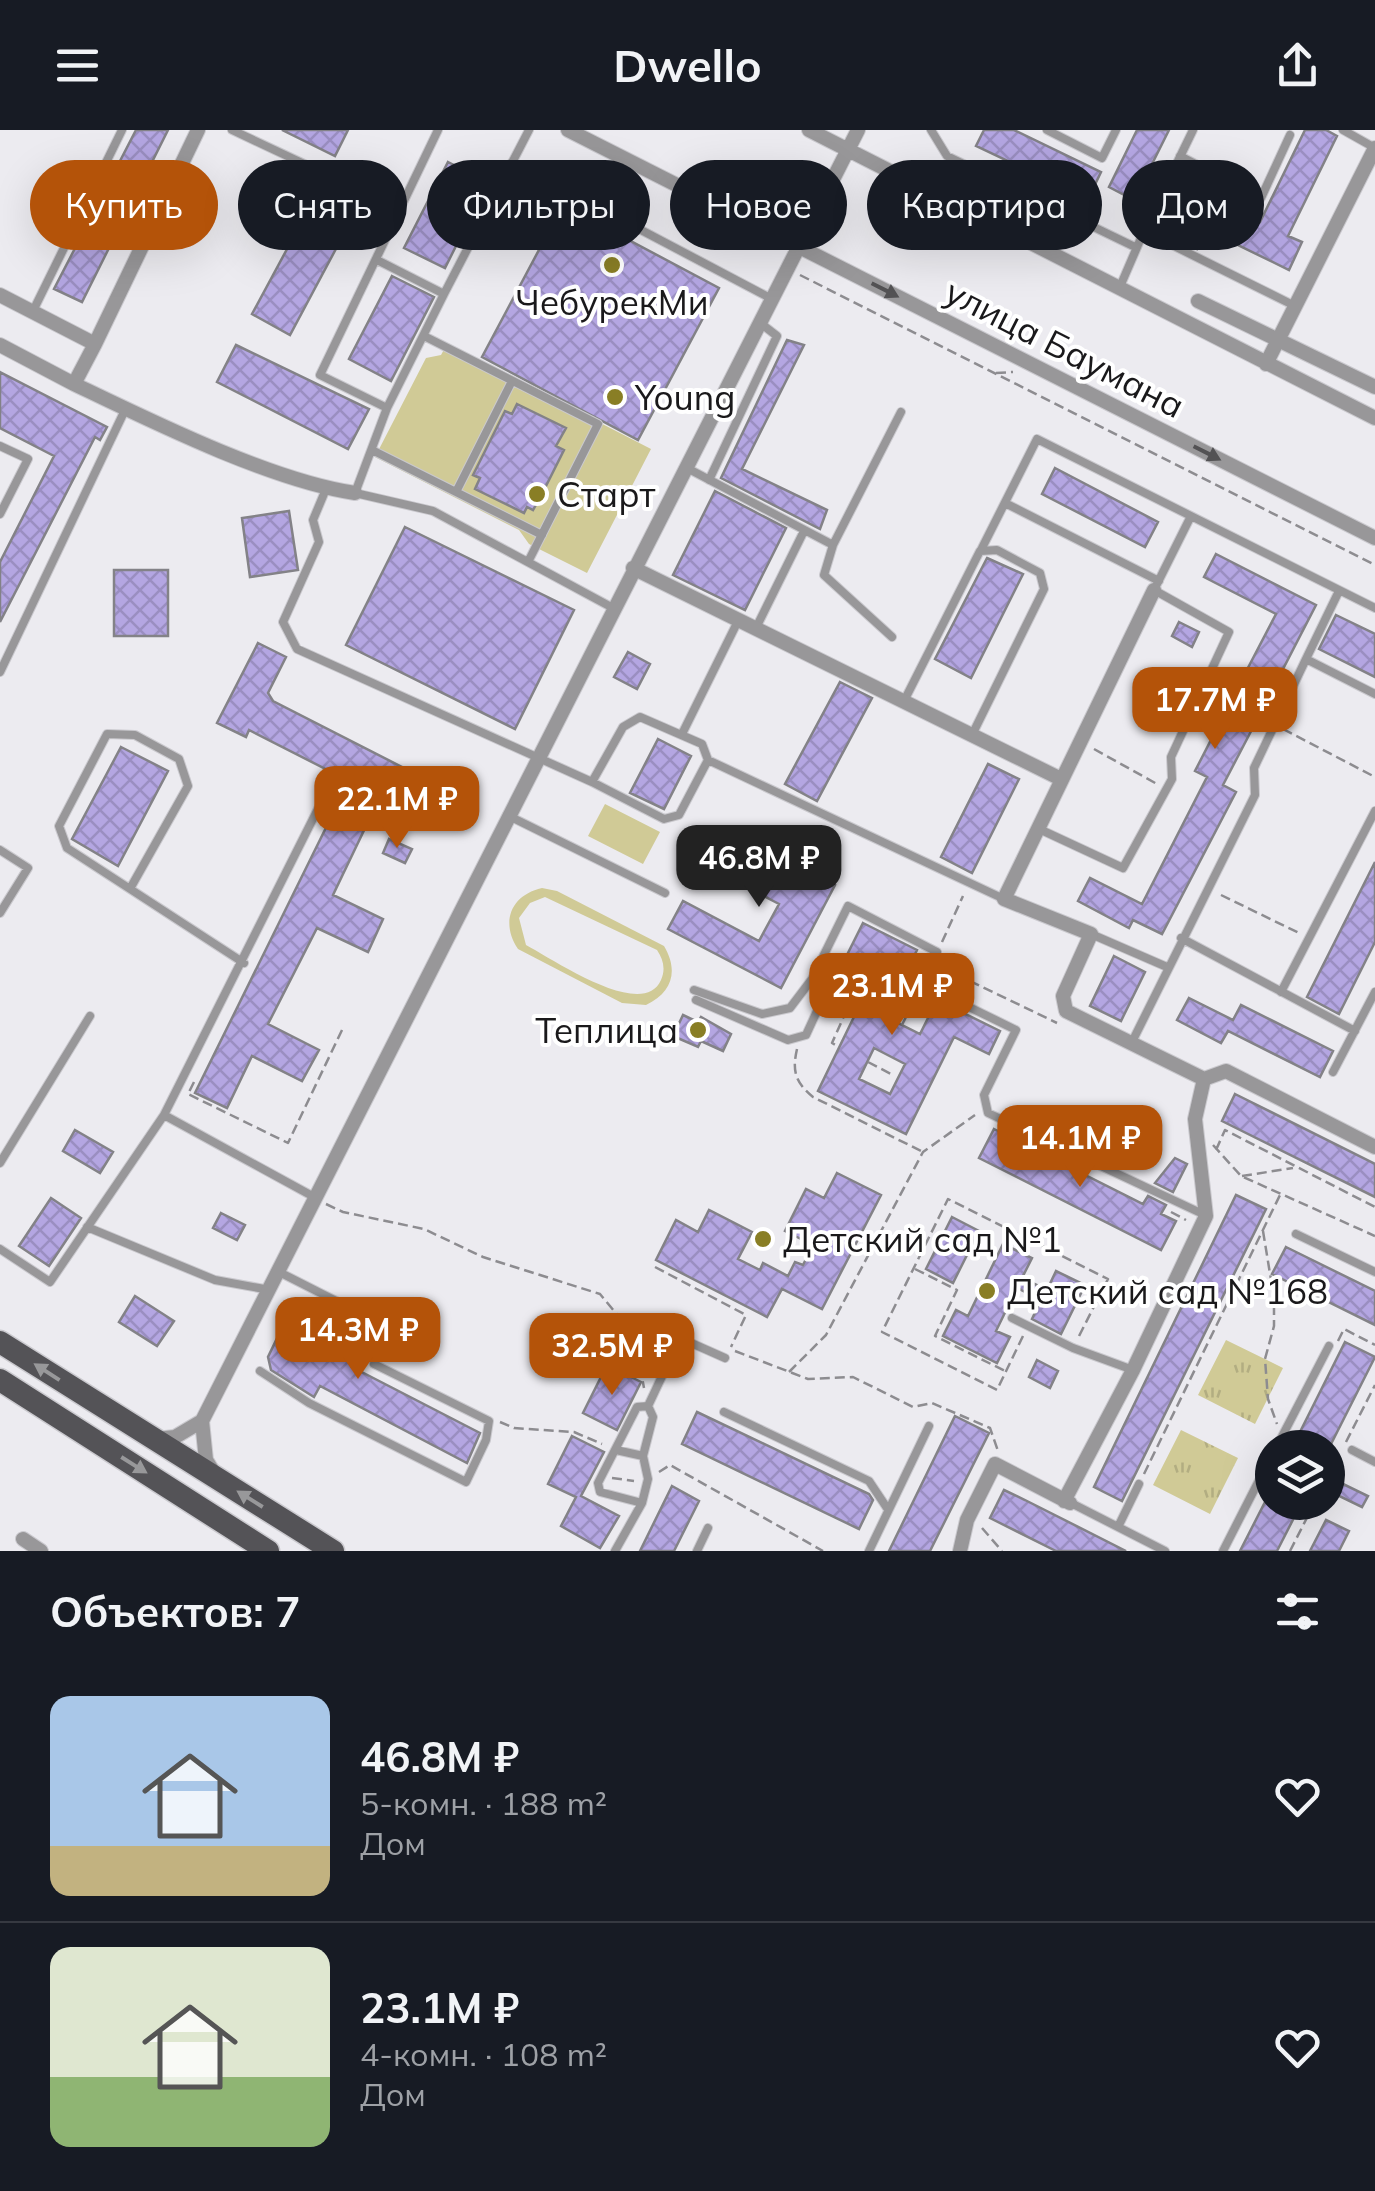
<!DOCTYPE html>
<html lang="ru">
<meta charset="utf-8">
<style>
:root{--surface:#171b24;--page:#242831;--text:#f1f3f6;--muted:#9ea1a6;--line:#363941;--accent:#b45309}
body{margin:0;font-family:Mulish,sans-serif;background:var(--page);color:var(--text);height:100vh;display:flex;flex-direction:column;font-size:38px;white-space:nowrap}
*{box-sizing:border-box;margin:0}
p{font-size:32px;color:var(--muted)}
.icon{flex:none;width:55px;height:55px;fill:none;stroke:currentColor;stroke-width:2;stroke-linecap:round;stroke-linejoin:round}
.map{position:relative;height:1421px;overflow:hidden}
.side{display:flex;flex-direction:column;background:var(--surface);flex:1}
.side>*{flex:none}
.top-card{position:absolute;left:30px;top:30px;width:1315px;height:90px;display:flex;gap:20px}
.controls{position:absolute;left:1255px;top:1300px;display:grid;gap:20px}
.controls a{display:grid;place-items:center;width:90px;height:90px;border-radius:50%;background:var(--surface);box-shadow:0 10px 40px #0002;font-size:50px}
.price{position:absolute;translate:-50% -85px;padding:0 22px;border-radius:20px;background:var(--accent);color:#fff;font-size:32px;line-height:65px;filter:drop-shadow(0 2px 5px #0008)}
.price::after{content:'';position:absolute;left:50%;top:60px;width:30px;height:22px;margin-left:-15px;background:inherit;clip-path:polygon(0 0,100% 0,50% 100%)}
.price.on{background:#222;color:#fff}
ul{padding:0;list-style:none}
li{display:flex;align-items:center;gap:30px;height:250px;padding:0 50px}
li+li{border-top:2px solid var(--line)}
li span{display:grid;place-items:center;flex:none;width:280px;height:200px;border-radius:20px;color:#555}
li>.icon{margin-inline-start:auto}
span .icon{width:120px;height:120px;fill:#fffc;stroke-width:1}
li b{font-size:42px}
h2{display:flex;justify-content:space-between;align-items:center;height:120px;padding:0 50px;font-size:42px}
.tag{padding:0 35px;border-radius:45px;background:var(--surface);box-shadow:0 10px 40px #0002;font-size:35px;line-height:90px}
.tag.on{background:var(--accent);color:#fff}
header{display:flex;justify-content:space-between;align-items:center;height:130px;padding:0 50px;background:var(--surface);font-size:45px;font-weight:700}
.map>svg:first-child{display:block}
.grass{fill:url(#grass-tufts)}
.garden{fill:#d0ca96;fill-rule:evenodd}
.building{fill:url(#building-cross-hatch);stroke:#838287;stroke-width:2.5;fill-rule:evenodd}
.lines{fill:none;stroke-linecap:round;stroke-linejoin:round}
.lane-casing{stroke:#cac9ce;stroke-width:10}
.street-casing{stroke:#cac9ce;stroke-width:16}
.primary-casing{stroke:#cac9ce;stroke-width:25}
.path{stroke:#8d8c90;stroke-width:2.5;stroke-dasharray:10 5;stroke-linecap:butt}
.lane{stroke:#989799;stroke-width:8}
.street{stroke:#989799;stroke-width:14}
.primary{stroke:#545357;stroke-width:22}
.oneway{fill:#535254}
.oneway2{fill:#98989a}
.poi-dot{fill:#897e25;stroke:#fff;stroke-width:4}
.labels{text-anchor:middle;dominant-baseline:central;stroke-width:8;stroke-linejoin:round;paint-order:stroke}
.poi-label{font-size:35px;fill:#1a191b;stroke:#fff;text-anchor:start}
.street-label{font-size:35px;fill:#1a191b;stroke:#fff}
</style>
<header><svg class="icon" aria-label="menu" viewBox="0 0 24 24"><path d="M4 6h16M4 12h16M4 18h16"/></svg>Dwello<svg class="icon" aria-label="share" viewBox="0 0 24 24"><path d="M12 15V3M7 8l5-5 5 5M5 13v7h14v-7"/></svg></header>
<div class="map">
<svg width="1375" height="1421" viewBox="0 0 1375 1421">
<defs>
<pattern id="grass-tufts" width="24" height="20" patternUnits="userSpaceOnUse" patternTransform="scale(2.5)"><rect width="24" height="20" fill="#d0ca96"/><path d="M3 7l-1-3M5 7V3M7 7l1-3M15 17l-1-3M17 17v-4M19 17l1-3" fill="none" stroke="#b2ad81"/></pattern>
<pattern id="building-cross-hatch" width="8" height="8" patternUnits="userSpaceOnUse" patternTransform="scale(2.5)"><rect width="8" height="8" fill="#b4a6e2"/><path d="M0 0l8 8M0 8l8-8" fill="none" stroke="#9a8ec1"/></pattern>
</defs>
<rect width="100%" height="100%" fill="#ecebf0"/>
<!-- grass -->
<path class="grass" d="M1226,1210L1283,1238L1255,1294L1198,1265Z
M1181,1300L1238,1328L1210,1384L1153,1355Z"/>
<!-- garden -->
<path class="garden" d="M447,214L651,319L587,443L529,414L519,400L375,327L426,228L441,225Z
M605,674L660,702L643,734L588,706Z
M542,758L557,761L664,816C679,841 672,863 646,875L622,873L518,819C500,792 511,765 542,758ZM545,767L657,820C663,829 666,839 661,850C643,891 554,830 526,815L519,788L530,773Z"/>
<!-- building -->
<path class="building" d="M136,0H168L82,172L54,159Z
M282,0H348L335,26Z
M984,0H1014L1101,42L1088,69L976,16Z
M1137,0H1169L1134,70L1109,57Z
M1305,0H1326L1337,6L1288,106L1302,112L1289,140L1207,100L1197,119L1170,106L1200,45L1227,59L1220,73L1260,92Z
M448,32L488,52L445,138L404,118Z
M548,67L719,158L638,310L482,227L557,86L542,79Z
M300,95L338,115L290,205L252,184Z
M392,146L434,167L391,251L349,229Z
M787,210L804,215L742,339L827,380L820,399L721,348Z
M236,215L369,279L348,319L217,252Z
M0,242L107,297L100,310L95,307L0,492V432L54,326L0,298Z
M517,274L566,298L556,316L564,320L541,366L533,380L527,377L524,383L475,359L480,348L473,345L505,281L512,284Z
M1055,338L1158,392L1145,417L1042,364Z
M715,361L786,398L745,480L673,445Z
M289,381L298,440L250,447L242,388Z
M405,397L574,480L515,599L346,515Z
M1216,424L1316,475L1267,570L1256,575L1260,584L1223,655L1236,662L1162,804L1133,790L1129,798L1078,771L1090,748L1142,774L1207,647L1195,641L1232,569L1243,565L1239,555L1276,484L1204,447Z
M987,428L1023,444L971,548L935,529Z
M114,440H168V506H114Z
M1336,485L1375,504V547L1319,519Z
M1179,492L1199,502L1192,517L1172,506Z
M258,513L286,527L268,563L273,571L445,659L429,692L380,667L333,765L383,789L368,822L317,798L268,894L319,920L302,951L252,926L227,978L195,963L349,651L249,600L246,607L217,593Z
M628,522L650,534L637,559L614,547Z
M840,552L872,568L817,671L785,654Z
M658,609L691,626L664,679L630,663Z
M121,617L168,641L118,736L72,709Z
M988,634L1019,649L972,743L941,727Z
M726,698L835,755L781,858L668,799L683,771L759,811L779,774L706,736Z
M389,709L412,719L405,733L383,723Z
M1375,732V812L1339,884L1307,867Z
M863,793L917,820L884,886L920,904L937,870L1000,901L989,924L954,907L906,1004L818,961L867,860L837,845ZM874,918L905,934L890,964L859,949Z
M1114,826L1145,842L1121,891L1090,876Z
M1189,868L1233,890L1241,875L1333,921L1320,947L1228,901L1221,913L1177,890Z
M683,885L698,892L701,887L731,904L723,921L701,911L698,917L673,906Z
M1235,964L1375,1034V1067L1222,991Z
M994,999L1143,1074L1148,1066L1166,1075L1161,1084L1176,1091L1161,1120L979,1028Z
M75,1000L113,1022L100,1043L63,1021Z
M1175,1028L1187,1034L1173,1062L1155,1053Z
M837,1043L881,1065L822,1179L782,1159L767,1187L656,1130L676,1090L698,1102L709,1080L752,1102L738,1129L760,1140L763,1133L788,1146L795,1132L803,1135L813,1115L785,1101L806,1059L824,1068Z
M1236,1065L1266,1079L1122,1371L1094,1357Z
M51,1068L81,1088L49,1136L19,1116Z
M221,1083L245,1095L237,1110L213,1098Z
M952,1087L979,1101L953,1153L926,1139Z
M1003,1114L1032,1128L1022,1148L1047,1160L1056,1141L1085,1155L1061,1204L1032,1189L1041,1170L1017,1158L996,1201L1010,1207L997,1233L943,1206L956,1180L968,1186Z
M1286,1117L1375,1161V1195L1272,1144Z
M135,1166L174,1191L157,1216L119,1192Z
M294,1173L364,1215L352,1237L480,1303L467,1333L320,1256L314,1267L271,1240L268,1227Z
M1345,1212L1375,1227L1329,1318H1292Z
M1037,1230L1058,1241L1050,1258L1029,1247Z
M607,1235L641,1252L617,1300L583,1283Z
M697,1282L869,1364L873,1370L859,1399L682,1314Z
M955,1286L989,1303L930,1421H889Z
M572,1306L604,1322L581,1366L619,1386L600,1418L561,1396L576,1367L548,1354Z
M1343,1354L1368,1366L1362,1377L1337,1365Z
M672,1356L699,1371L674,1421H640Z
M1004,1360L1025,1370L1126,1421H1056L990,1388Z
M1265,1372H1302L1277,1421H1240Z
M1326,1390L1349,1401L1339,1421H1310Z"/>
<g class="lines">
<!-- lane casing -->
<g class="lane-casing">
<path id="lane" d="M232,0L400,79L438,0
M931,0L947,26L1135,117
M1047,0L1102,28L1116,0
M1193,0L1144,101L1295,176
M1343,0L1375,18
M1180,26L1261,68L1290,5
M512,32L772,169
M400,79L320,245L387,278L355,363L433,381L613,478
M377,130L444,164L387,278
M1119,159L1144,101
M444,164L529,0
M33,181L122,0
M424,206L598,294L528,432
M512,251L456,362L542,405
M0,316L28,329L0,384
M372,320L456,362
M685,337L833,415
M709,350L777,206L759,192
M326,359L313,390L319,412L283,492L297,519L592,652L664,689L679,685L708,630L1004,769
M1005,373L1159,451
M982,418L1037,309L1191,386
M755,500L804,401
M892,507L824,445L833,415L901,282
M1306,529L1339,461
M0,542L125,280
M1211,549L1236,562
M903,573L980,421L997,420L1040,443L1044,459L972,605
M1263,577L1278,584
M682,604L738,491
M592,652L623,597L640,587L702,614L708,630
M507,685L665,763
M1037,698L1123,738L1172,649L1171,627L1229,502L1154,460L1191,386L1375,478
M0,720L28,738L0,783
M131,757L188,656L179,629L135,605L107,604L59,696L67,718L244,833
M1091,804L1167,837
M1181,808L1355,901
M694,860L762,884L790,878L812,849L848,776L937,822L922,854L1016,900L984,965L988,983L1205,1085
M1281,862L1375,681
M696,870L788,910L806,905L829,855L812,849
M1131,914L1255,665L1254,638L1306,529L1375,564
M1333,942L1375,862
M0,1033L90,886
M316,1068L164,985L328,659
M87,1097L215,1150L270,1160
M1296,1104L1375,1142
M0,1119L50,1152L164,985
M279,1142L423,1215
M1012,1188L1073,1218L1133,1240
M260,1241L309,1273L466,1352L486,1310L489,1291L374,1234L390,1199
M648,1276L680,1208L725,1228
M724,1282L869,1351L887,1378
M1276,1318L1329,1216
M616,1320L643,1326
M1352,1320L1375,1332
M1071,1373L1165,1421
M1118,1397L1139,1354
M615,1421L642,1373L648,1349L643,1326L653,1287L648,1276L637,1277L598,1353L600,1362L642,1373
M697,1421L708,1398
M869,1421L929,1296
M1223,1421L1272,1325"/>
</g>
<!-- street casing -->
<g class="street-casing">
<path id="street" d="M568,0L1375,408
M809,0L1375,288
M0,165L95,214L198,0
M1198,171L1375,257
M95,214L74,254C151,291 272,351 355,363
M0,215L74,254
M1266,234L1375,18
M633,438L1061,649
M1154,460L1004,769L1091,804L1063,866L1066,881L1204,949
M202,1291L206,1330L214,1343
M156,1309L175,1307L202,1291L858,0
M1064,1371L1133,1240L1206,1086L1195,989L1204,949L1226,941L1375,1017
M23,1409L41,1421
M960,1421L967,1390L995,1334L1070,1373"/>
</g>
<!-- primary casing -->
<g class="primary-casing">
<path id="primary" d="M0,1212L333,1421
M0,1250L268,1421"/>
</g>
<!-- path -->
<path class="path" d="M800,145L1375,435
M996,243L1013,242
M1283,599L1375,647
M1094,619L1157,654
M1221,765L1299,803
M942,812L963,766
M943,838L1057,893
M839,860L853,866L832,913L839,917
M902,895L917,865
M797,919C792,941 795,952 813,967L921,1021
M868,932L893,945
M194,952L188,964L288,1013L343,898
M1213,1015L1241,1046L1375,1106
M1216,1020L1225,1000L1375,1077
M1242,1046L1293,1038
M326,1074L343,1082L424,1099L483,1127L600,1164L634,1205L644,1258
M1171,1082L1186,1090
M1263,1101L1274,1168V1196L1265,1229L1268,1269L1277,1294
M655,1137L746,1185L731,1217
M915,1139L957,1160L935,1206L1005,1241
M1023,1206L997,1260L882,1202L948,1069L1108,1149L1077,1210
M1338,1211L1344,1199L1375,1215
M735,1221L808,1249L853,1247L913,1277L932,1273L990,1298L998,1321
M789,1242L826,1205L923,1022L975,985
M500,1292L514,1298L574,1302L602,1314
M1346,1312L1375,1255
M659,1342L670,1335L823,1421
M1144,1344L1280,1065
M612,1348L634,1351
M1328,1348L1340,1323
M982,1398L1002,1421
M1290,1421L1315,1372"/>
<!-- lane -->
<use href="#lane" class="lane"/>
<!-- street -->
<use href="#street" class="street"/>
<!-- primary -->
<use href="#primary" class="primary"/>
</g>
<!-- one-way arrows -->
<defs><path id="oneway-solid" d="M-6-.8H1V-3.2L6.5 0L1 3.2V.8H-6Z" transform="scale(2.5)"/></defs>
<g class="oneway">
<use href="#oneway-solid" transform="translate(885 160) rotate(27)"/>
<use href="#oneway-solid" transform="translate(1207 323) rotate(27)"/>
</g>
<g class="oneway2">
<use href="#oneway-solid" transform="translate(47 1242) rotate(-147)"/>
<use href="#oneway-solid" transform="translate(134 1335) rotate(32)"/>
<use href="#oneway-solid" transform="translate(250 1369) rotate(-148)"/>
</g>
<!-- markers -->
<g class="poi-dot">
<circle cx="612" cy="135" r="10"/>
<circle cx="615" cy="267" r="10"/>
<circle cx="537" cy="364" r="10"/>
<circle cx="698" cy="900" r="10"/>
<circle cx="763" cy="1109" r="10"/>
<circle cx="987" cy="1161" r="10"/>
</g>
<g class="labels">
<!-- poi labels -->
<g class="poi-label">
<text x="612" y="172" text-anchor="middle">ЧебурекМи</text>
<text x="635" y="267">Young</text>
<text x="557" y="364">Старт</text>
<text x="678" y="900" text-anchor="end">Теплица</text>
<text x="783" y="1109">Детский сад №1</text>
<text x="1007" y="1161">Детский сад №168</text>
</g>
<!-- street labels -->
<g class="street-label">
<text transform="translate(1065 218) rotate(27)">улица Баумана</text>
</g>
</g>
</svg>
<div class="controls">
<a><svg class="icon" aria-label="layers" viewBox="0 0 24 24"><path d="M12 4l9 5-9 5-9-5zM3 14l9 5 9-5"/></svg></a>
</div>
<b class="price" style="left:1215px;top:622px">17.7M ₽</b>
<b class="price" style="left:397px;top:721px">22.1M ₽</b>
<b class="price on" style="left:759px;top:780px">46.8M ₽</b>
<b class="price" style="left:892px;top:908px">23.1M ₽</b>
<b class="price" style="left:1080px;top:1060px">14.1M ₽</b>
<b class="price" style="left:358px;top:1252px">14.3M ₽</b>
<b class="price" style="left:612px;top:1268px">32.5M ₽</b>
<div class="top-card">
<a class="tag on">Купить</a>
<a class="tag">Снять</a>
<a class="tag">Фильтры</a>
<a class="tag">Новое</a>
<a class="tag">Квартира</a>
<a class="tag">Дом</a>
</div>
</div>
<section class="side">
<h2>Объектов: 7<svg class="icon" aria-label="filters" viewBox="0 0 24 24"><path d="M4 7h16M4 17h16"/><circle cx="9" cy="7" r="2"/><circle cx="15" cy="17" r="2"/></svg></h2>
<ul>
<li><span style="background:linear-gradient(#a9c7e8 75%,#c2b280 0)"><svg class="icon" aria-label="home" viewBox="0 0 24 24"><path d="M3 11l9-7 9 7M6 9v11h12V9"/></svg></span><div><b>46.8M ₽</b><p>5-комн. · 188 m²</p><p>Дом</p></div><svg class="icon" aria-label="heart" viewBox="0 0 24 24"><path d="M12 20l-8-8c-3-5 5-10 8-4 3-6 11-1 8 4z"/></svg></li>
<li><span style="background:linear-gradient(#dfe7d0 65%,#8fb573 0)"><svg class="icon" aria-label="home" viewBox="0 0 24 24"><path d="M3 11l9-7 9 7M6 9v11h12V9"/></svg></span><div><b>23.1M ₽</b><p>4-комн. · 108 m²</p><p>Дом</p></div><svg class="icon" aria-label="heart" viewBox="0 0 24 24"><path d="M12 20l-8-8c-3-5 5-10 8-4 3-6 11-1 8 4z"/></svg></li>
</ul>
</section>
